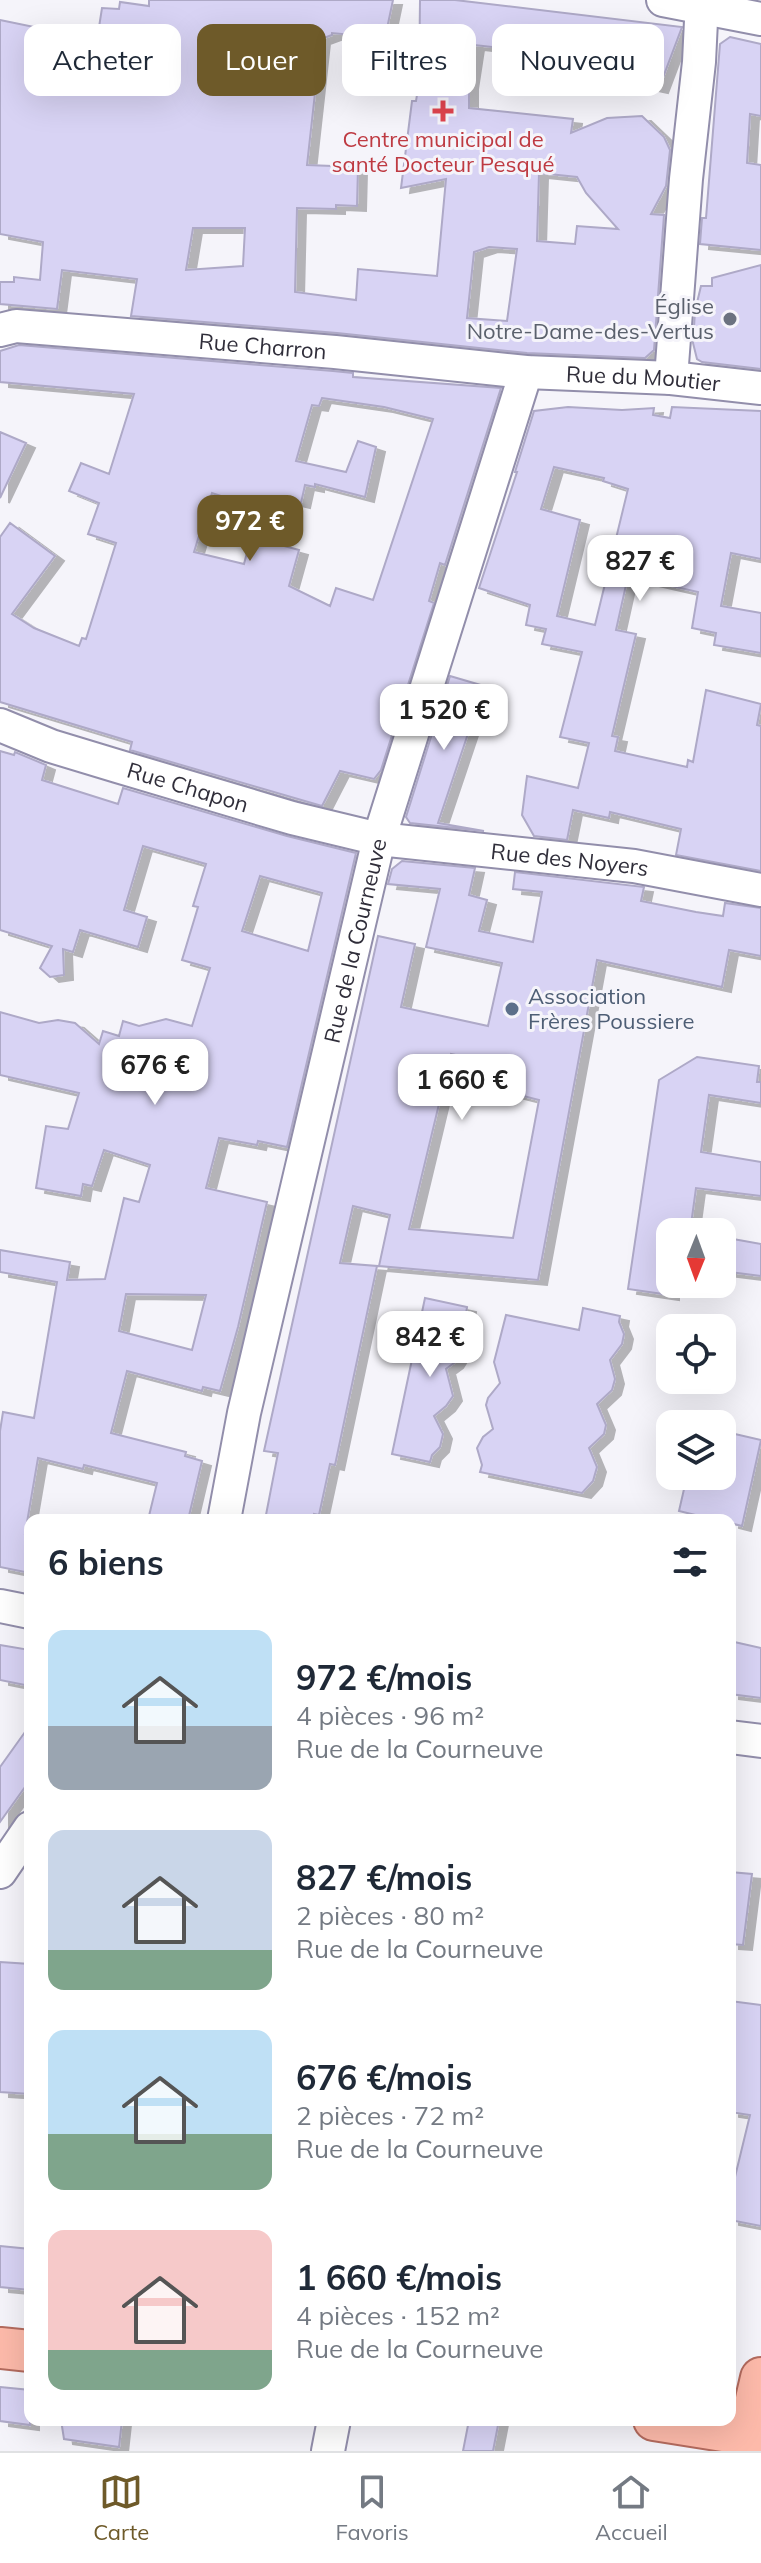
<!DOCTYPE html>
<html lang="fr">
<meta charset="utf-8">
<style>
:root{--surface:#fff;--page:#f2f2f3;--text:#1f2937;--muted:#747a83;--line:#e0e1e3;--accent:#6e5a29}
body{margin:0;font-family:Mulish,sans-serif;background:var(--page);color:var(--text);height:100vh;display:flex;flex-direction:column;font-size:30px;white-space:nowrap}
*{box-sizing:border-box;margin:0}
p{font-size:26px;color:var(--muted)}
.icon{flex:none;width:44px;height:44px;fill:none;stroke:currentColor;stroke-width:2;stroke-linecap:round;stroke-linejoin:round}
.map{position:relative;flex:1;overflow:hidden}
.details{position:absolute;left:24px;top:1514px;width:712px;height:912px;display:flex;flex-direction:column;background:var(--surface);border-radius:16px;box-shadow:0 8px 32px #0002}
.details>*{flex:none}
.banner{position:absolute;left:24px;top:24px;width:714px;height:72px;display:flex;gap:16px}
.needle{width:52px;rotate:181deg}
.tools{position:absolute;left:656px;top:1218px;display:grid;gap:16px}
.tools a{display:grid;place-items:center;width:80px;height:80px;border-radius:16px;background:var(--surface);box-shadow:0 8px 32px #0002;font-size:40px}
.price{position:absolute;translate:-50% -68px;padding:0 18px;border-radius:16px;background:#fff;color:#222;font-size:26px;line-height:52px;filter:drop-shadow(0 2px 4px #0008)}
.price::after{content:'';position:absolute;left:50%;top:48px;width:24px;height:18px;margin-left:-12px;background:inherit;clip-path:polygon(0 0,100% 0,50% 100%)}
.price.active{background:var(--accent);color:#fff}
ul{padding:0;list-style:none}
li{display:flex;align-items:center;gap:24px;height:200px;padding:0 24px}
li span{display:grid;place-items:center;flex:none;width:224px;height:160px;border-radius:16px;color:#555}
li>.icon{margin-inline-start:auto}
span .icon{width:96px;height:96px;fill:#fffc;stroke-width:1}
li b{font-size:34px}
h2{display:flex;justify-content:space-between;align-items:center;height:96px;padding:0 24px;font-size:34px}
.tag{padding:0 28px;border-radius:16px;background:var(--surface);box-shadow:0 8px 32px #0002;font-size:28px;line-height:72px}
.tag.active{background:var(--accent);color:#fff}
.tab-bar{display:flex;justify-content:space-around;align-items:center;height:112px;border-top:2px solid var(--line);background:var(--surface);font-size:22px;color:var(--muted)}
.tab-bar a{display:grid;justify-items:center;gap:4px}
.tab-bar .active{color:var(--accent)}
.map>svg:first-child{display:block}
.building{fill:#d8d3f4;stroke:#aea9c7;stroke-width:2;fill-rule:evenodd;filter:url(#shadow)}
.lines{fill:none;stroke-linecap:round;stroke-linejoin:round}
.minor-casing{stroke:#928eab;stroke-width:36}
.major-casing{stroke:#b46b5e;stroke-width:44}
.minor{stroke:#fff;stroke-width:32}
.major{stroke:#fdbaaa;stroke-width:40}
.health-dot{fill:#e0444e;stroke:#f5f4fa;stroke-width:3}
.worship-dot{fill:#6b7280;stroke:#f5f4fa;stroke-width:3}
.service-dot{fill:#5c6f8a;stroke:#f5f4fa;stroke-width:3}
.labels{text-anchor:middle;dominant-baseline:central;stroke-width:6;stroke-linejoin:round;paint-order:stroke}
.health-label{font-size:22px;fill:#be3a42;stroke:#f5f4fa}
.worship-label{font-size:22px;fill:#5b616d;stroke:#f5f4fa;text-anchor:end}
.street-label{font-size:22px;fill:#302e3a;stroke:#f5f4fa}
.service-label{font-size:22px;fill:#4e5e75;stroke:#f5f4fa;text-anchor:start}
</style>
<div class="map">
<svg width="761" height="2451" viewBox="0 0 761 2451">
<defs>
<filter id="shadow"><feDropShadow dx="9" dy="5" stdDeviation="0" flood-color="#0004"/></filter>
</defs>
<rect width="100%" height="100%" fill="#f5f4fa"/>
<!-- building -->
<path class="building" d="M149,0H393L385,38L332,33V35L321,39L307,165L358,167L357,206L336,205V209L297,208L295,292L356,300L358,269L437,276L446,179L401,188L412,101H416L419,83L420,0H455L682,27L659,88L645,85L612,67L586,58L475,45L469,84V108L573,119L571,133L607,118L642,116L664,137L670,150L666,186L651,214L664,215L654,350L645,358L527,353L337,333L131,316L137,279L62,270L57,309L0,304V282H14V277L40,280L43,242L0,234V20L39,28L31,66L70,75L76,35L97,40L102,8L119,9L120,2L149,6ZM539,173L577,177L586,193L618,229L577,226L575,244L537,241ZM193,228H245L243,266L186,270ZM489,247L517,249L507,321L467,318L474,252Z
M730,37L761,44V116L750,114L747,163L761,165V250L700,244L702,218H706L720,44Z
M761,265V369L702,362L697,359L693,343L695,311L701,286H712V278Z
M19,345L333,371L353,373V377L501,388L445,565L440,563L429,601L434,603L381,770L374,779L340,771L322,806L130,750L132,742L0,702V537L10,523L55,556L12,614L34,628L79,646L82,638L86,639L116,543L88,534L99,503L69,491L81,463L109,474L134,394L0,382V351ZM322,398L384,407L433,419L373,600L336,588L330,606L289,586L299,550L251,537L244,564L194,552L212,493L272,513L276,497L301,503L305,485L315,487V484L365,497L376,447L358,441L346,472L296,461L312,405L319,406Z
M568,407L622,410L654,408L653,415L670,418L672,407L761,411V559L731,553L721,606L761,613V653L714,645L716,633L692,628L698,592L628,576L616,630L636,634L612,736L618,737L615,751L687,767L688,760L693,762L706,690L761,704L757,725L761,726V871L676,855L681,829L610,812L609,818L573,810L567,840L534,836L522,815L527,776L578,788L589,743L560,737L582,652L542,644L546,629L526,625L530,605L479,588L517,472H515L534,411ZM554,467L604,478L603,481L628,489L595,625L557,616L580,520L541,509Z
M0,432L26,443L0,498Z
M450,676L484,686L438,823L484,831L410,823L406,817Z
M0,751L14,755L15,752L46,765L42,780L118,804L123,788L287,836L356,853L287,1147L258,1141L257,1145L219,1138L206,1188L267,1202L238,1327L220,1391L203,1387L202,1391L127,1371L111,1433L186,1452L185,1456L202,1461L188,1520H148L157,1483L84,1465L83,1469L38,1458L25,1534L30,1535V1573L0,1567V1431L3,1412L34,1418L57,1282L0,1272V1250L70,1262L67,1280L105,1279L124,1198L139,1202L150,1165L104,1150L92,1186L83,1184L81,1196L36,1188L46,1126L68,1129L79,1093L0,1075V1012L39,1023L58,1020L75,1023L99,1044L103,1031L119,1036L123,1021L139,1026L166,1019L192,1026L210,968L182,960L198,907L193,906L206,864L143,846L124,910L147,917L138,947L80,930L73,952L63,949L64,975L50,977L40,968L52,946L0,930ZM260,876L322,893L308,951L242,931ZM126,1294L206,1295L192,1350L119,1331Z
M402,861L475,868L469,895L487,900L479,931L533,942L542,892L513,889L515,872L644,887L641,901L696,912L723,916L725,903L761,908V956L729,950L722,987L597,960L538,1280L379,1266L390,1215L353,1206L340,1263L377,1266L335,1465L330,1464L319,1515L314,1514L313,1520H265L278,1453L264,1451L378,936L415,944L401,1007L488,1026L502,963L426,947L440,889L388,884L392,869ZM451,1054L502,1065L496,1089L539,1100L513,1238L409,1229Z
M697,1057L759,1066L757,1082H761V1103L709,1095L701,1152L761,1162V1196L696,1188L690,1232H670V1295L628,1289L659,1080Z
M722,1237L761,1244V1276L722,1271Z
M425,1298L467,1307L461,1352L454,1363L446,1369L453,1396L446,1406L434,1416L443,1434L440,1447L432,1455L430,1462L392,1454Z
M583,1308L620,1316L619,1322L624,1334L622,1344L610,1360L615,1379L612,1390L597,1404L606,1425L604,1434L589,1448L597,1467L593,1481L582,1493L480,1472L482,1465L477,1448L483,1437L493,1429L486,1405L488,1398L500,1383L494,1362L506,1315L579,1330Z
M722,1431L761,1440L742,1526L730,1523V1520H716L679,1511L687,1476H722Z
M730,1641L761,1648V1698L730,1694Z
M0,1645L30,1650V1686L0,1680Z
M30,1725V1780L0,1822V1767Z
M730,1872L752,1874L743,1945L730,1944Z
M0,1962L30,1964L27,2051H30V2094L0,2092Z
M730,2001L761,2005V2226L730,2220V2180L734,2181L750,2115L730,2112Z
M0,2246L30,2249V2290L0,2287Z
M0,2387L30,2390V2425L0,2421Z
M61,2420H122L119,2447L64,2439Z
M469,2420H499L493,2451H463Z"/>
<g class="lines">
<!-- minor casing -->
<g class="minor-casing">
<g id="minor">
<path d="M663,0L761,19"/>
<path id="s1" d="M0,330L16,326L335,352L526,372L671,378L761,388"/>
<path d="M671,378L686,179L699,62L702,0"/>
<path id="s2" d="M0,725L51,746L117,766L292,818L379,839L634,866L761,890"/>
<path id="s3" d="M224,1520L244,1413L379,839L526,372"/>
<path d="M0,1606L30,1612"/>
<path d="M730,1737L761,1741"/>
<path d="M0,1872L30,1828"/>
<path d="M328,2451L334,2420"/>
</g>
</g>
<!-- major casing -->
<g class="major-casing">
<path id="major" d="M0,2348L30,2351
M654,2420L761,2437
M744,2451L761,2378"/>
</g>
<!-- minor -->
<use href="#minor" class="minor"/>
<!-- major -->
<use href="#major" class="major"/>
</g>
<!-- markers -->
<path class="health-dot" d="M439 99h8v8h8v8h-8v8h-8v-8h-8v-8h8z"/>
<circle class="worship-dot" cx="730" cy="319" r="8"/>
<circle class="service-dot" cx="512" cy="1009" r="8"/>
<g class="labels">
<!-- health labels -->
<g class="health-label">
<text x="443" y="139">Centre municipal de<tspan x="443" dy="25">santé Docteur Pesqué</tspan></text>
</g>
<!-- worship labels -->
<g class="worship-label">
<text x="714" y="306">Église<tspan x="714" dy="25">Notre-Dame-des-Vertus</tspan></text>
</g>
<!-- street labels -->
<g class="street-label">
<text stroke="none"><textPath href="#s1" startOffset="264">Rue Charron</textPath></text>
<text stroke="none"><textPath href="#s1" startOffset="646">Rue du Moutier</textPath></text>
<text stroke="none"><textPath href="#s2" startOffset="198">Rue Chapon</textPath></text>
<text stroke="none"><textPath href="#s2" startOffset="588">Rue des Noyers</textPath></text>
<text stroke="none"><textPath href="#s3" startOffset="594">Rue de la Courneuve</textPath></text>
</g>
<!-- service labels -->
<g class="service-label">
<text x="528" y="996">Association<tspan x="528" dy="25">Frères Poussiere</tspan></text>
</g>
</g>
</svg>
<div class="tools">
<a><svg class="needle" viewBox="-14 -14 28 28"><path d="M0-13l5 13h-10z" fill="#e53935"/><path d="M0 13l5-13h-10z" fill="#747a83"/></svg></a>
<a><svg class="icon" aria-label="locate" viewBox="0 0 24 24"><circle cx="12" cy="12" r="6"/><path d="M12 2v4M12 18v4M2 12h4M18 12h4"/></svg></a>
<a><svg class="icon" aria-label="layers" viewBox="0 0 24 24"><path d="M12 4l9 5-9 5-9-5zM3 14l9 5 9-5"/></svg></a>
</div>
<b class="price active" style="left:250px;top:563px">972 €</b>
<b class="price" style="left:640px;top:603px">827 €</b>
<b class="price" style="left:444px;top:752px">1 520 €</b>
<b class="price" style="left:155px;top:1107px">676 €</b>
<b class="price" style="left:462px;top:1122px">1 660 €</b>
<b class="price" style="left:430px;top:1379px">842 €</b>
<div class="banner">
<a class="tag">Acheter</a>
<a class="tag active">Louer</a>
<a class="tag">Filtres</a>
<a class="tag">Nouveau</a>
</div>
<section class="details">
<h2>6 biens<svg class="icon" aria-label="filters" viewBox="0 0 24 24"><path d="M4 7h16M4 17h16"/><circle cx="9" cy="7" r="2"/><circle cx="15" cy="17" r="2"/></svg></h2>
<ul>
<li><span style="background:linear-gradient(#bfe0f5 60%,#9aa5b1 0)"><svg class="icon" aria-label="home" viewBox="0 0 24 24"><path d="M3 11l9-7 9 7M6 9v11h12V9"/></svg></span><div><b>972 €/mois</b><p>4 pièces · 96 m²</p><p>Rue de la Courneuve</p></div></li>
<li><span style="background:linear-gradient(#c9d6e8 75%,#7fa58c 0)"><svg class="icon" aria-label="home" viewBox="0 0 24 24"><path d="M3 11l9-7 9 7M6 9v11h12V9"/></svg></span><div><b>827 €/mois</b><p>2 pièces · 80 m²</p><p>Rue de la Courneuve</p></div></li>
<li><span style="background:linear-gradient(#bfe0f5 65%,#7fa58c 0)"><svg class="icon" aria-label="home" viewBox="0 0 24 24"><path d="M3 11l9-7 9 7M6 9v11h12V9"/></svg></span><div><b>676 €/mois</b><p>2 pièces · 72 m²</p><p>Rue de la Courneuve</p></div></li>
<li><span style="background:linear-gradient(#f6c9c9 75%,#7fa58c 0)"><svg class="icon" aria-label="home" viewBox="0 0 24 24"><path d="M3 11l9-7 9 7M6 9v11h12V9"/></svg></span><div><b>1 660 €/mois</b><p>4 pièces · 152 m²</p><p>Rue de la Courneuve</p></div></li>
</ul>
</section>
</div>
<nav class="tab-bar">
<a class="active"><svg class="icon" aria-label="map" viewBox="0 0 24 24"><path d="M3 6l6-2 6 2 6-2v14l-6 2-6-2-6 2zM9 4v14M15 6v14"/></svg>Carte</a>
<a><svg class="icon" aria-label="saved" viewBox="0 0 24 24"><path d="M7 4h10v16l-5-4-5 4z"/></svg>Favoris</a>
<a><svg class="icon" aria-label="home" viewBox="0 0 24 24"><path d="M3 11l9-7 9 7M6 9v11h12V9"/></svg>Accueil</a>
</nav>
